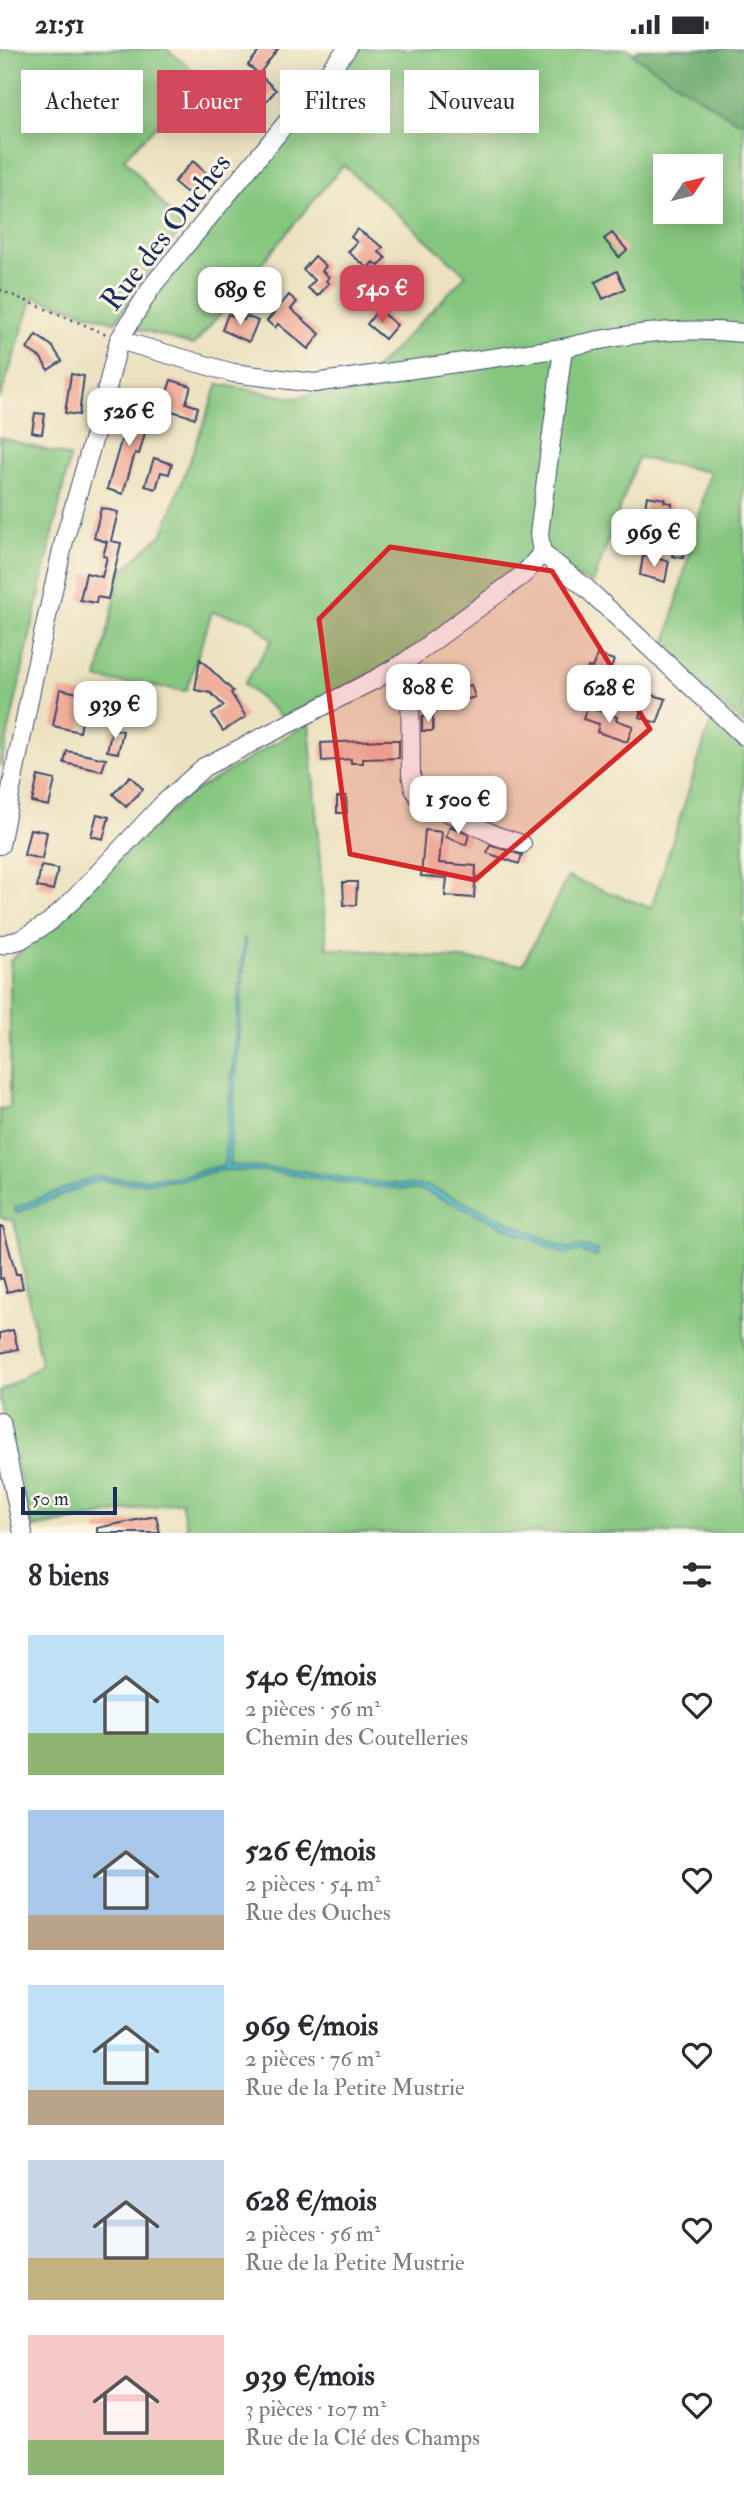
<!DOCTYPE html>
<html lang="fr">
<meta charset="utf-8">
<style>
:root{--surface:#fff;--page:#f7f7f7;--text:#2b2b33;--muted:#7c7c81;--accent:#d1495b}
body{margin:0;font-family:"IM FELL Double Pica",serif;background:var(--page);color:var(--text);height:100vh;display:flex;flex-direction:column;font-size:26px;white-space:nowrap}
*{box-sizing:border-box;margin:0}
p{font-size:23px;color:var(--muted)}
.icon{flex:none;width:38px;height:38px;fill:none;stroke:currentColor;stroke-width:2;stroke-linecap:round;stroke-linejoin:round}
.map{position:relative;height:1484px;overflow:hidden}
.sheet{display:flex;flex-direction:column;background:var(--surface);flex:1}
.sheet>*{flex:none}
.banner{position:absolute;left:21px;top:21px;width:704px;height:63px;display:flex;gap:14px}
.needle{width:46px;rotate:55deg}
.tools{position:absolute;left:653px;top:105px;display:grid;gap:14px}
.tools a{display:grid;place-items:center;width:70px;height:70px;border-radius:0px;background:var(--surface);box-shadow:0 4px 18px #0003;font-size:35px}
.scale{position:absolute;left:21px;bottom:18px;width:96px;box-sizing:border-box;padding-left:7px;border:4px solid #1b2f5e;border-top:0;font-size:19px;line-height:24px;white-space:nowrap;color:#1b2f5e;-webkit-text-stroke:5px #fcf5e5;paint-order:stroke}
.price{position:absolute;translate:-50% -60px;padding:0 16px;border-radius:14px;background:#fff;color:#222;font-size:23px;line-height:46px;filter:drop-shadow(0 2px 4px #0008)}
.price::after{content:'';position:absolute;left:50%;top:42px;width:21px;height:16px;margin-left:-10px;background:inherit;clip-path:polygon(0 0,100% 0,50% 100%)}
.price.active{background:var(--accent);color:#fff}
ul{padding:0;list-style:none}
li{display:flex;align-items:center;gap:21px;height:175px;padding:0 28px}
li span{display:grid;place-items:center;flex:none;width:196px;height:140px;border-radius:0px;color:#555}
li>.icon{margin-inline-start:auto}
span .icon{width:84px;height:84px;fill:#fffc;stroke-width:1}
li b{font-size:30px}
h2{display:flex;justify-content:space-between;align-items:center;height:84px;padding:0 28px;font-size:30px}
.chip{padding:0 24px;border-radius:0px;background:var(--surface);box-shadow:0 4px 18px #0003;font-size:24px;line-height:63px}
.chip.active{background:var(--accent);color:#fff}
.status{display:flex;justify-content:space-between;align-items:center;height:49px;padding:0 35px;background:var(--surface);direction:ltr}
.status svg{height:19px;fill:currentColor}
.map>svg:first-child{display:block}
.green{fill:#85c67f;stroke:#507a6e;stroke-width:2;fill-rule:evenodd}
.forest{fill:#6cab6e;stroke:#446d66;stroke-width:2}
.water{fill:#4bbac1;stroke:#337490;stroke-width:2}
.building{fill:#f1ae9b}
.lines{fill:none;stroke-linecap:round;stroke-linejoin:round}
.minor-casing{stroke:#3a4a6d;stroke-width:20}
.path{stroke:#3a4a6d;stroke-width:2.5;stroke-dasharray:2 5;stroke-linecap:butt}
.minor{stroke:#fff;stroke-width:18}
.marked{fill:#d62828;fill-opacity:0.2;stroke:#d62828;stroke-width:5;stroke-linejoin:round}
.labels{text-anchor:middle;dominant-baseline:central;stroke-width:6;stroke-linejoin:round;paint-order:stroke}
.street-label{font-size:30px;fill:#1b2f5e;stroke:#fcf5e5}
</style>
<div class="status"><b>21:51</b><svg viewBox="0 0 49 12"><path d="M0 12V9h3v3zM5 12V6h3v6zM10 12V3h3v9zM15 12V0h3v12zM26 1h20v11H26zM47 4h2v5h-2z"/></svg></div>
<div class="map">
<svg width="744" height="1484" viewBox="0 0 744 1484">
<rect width="100%" height="100%" fill="#fcf5e5"/>
<filter id="ink" filterUnits="userSpaceOnUse"><feTurbulence type="fractalNoise" baseFrequency=".0143" numOctaves="2"/><feDisplacementMap in="SourceGraphic" scale="14" xChannelSelector="R" yChannelSelector="G"/><feConvolveMatrix kernelMatrix="1 2 1 2 8 2 1 2 1" color-interpolation-filters="sRGB"/></filter>
<filter id="wash" filterUnits="userSpaceOnUse"><feTurbulence type="fractalNoise" baseFrequency=".00686" numOctaves="4" result="noise"/><feDisplacementMap in="SourceGraphic" scale="28" xChannelSelector="R" yChannelSelector="G"/><feGaussianBlur stdDeviation="1.57" result="paint"/><feColorMatrix in="noise" values="0 0 0 0 0 0 0 0 0 0 0 0 0 0 0 0 0 1.4 0 .05"/><feComposite in="paint" operator="in"/></filter>
<g filter="url(#wash)">
<rect width="100%" height="100%" fill="#ece2c1"/>
<!-- green -->
<path class="green" d="M0,0H166L204,30L124,109L182,178L115,273L33,248L0,350Z
M355,0H628L744,70V676L664,602L710,423L638,409L593,534L535,512L411,605L282,668L244,635L272,591L252,572L212,563L186,642L97,630L121,523L163,484L218,335L294,349L360,336L466,226L343,116L194,296L132,278ZM665,117H710V163H665Z
M0,388L70,408L1,717H0Z
M711,672L744,701V1484H188L181,1452L33,1479L0,1352V1343L41,1316L14,1172L0,1168V1060L10,1058V912L188,746L309,674L327,899L523,915L568,828L651,859Z"/>
<!-- forest -->
<path class="forest" d="M639,0H744V73L735,71L633,6Z"/>
<!-- water -->
<path class="water" d="M441,25L467,50V57L458,65L429,41L431,31Z
M244,889L246,890L229,1116L295,1121L368,1133L429,1137L568,1200L576,1197L598,1201L597,1207L577,1202L565,1205L423,1141L368,1137L266,1122L220,1121L182,1131L130,1134L98,1131L16,1164L15,1159L20,1157L96,1127L123,1130L177,1128L224,1116Z"/>
<g id="blocks">
<!-- building -->
<path class="building" d="M261,0H278L259,25L248,16Z
M263,29L276,41L262,57L249,46Z
M193,112L206,124L187,144L174,133Z
M357,180L383,198L379,203L386,209L379,217L373,213L368,219L348,203L357,193L351,188Z
M612,184L627,201L619,208L604,190Z
M315,207L326,217L322,222L329,228L326,232L329,234L318,247L308,239L315,231L303,221Z
M617,222L625,240L603,250L595,233Z
M289,246L297,253L291,260L320,285L308,300L278,275L275,279L267,272Z
M378,261L397,276L385,290L367,275Z
M228,265L244,271L246,267L258,272L249,293L222,281Z
M36,286L52,297L62,312L48,321L41,309L27,300Z
M71,325L84,327L79,366L65,364Z
M171,331L191,337L186,354L198,358L195,369L162,359Z
M131,358L151,363L139,405L135,404L123,445L107,440Z
M35,364L45,365L42,385L32,383Z
M154,409L172,415L169,425L161,423L156,440L145,437Z
M647,447L665,450L664,453L672,454L671,465L665,464L663,475L643,472Z
M101,459L118,463L111,492L121,494L108,550L97,548L96,554L80,551L86,524L102,528L107,508L103,507L107,493L94,489Z
M676,492L687,494L683,509L672,507Z
M643,507L669,512L665,533L640,526Z
M597,606L614,611L608,627L612,629L609,638L596,646L570,636L574,625L585,628L588,618L592,619Z
M200,610L233,642L231,644L246,668L223,682L212,665L224,657L211,644L195,641Z
M448,629L452,641L471,636L475,648L445,657L438,632Z
M60,640L82,645L79,661L84,662L80,683L53,677Z
M646,644L666,650L657,674L640,668Z
M587,658L617,668L616,671L633,677L627,693L597,683L599,675L583,670Z
M433,667V682H422V668Z
M112,680L123,682L118,704L107,702Z
M381,691H399V709L363,710V714H351V710L322,712L321,694Z
M67,702L106,710L102,722L64,714Z
M38,727L55,731L49,757L32,753Z
M130,727L143,740L126,758L113,745Z
M346,747L347,764H337V748Z
M97,765L109,768L103,790L91,787Z
M450,777L469,786L466,796L446,788Z
M30,780L47,783L42,810L24,806Z
M425,781L442,783L439,814L476,817L474,849L445,847L447,829L421,827Z
M490,796L522,806L519,815L487,804Z
M41,817L58,820L53,841L37,838Z
M343,833H357L356,856H344Z
M0,1178H3L16,1225H20L23,1239L7,1243L3,1229L0,1230Z
M13,1281L18,1300L0,1304V1284Z
M156,1467L160,1484H97V1479Z"/>
</g>
</g>
<g filter="url(#ink)">
<use href="#blocks" fill-opacity="0" stroke="#3a4a6d" stroke-width="2"/>
<g class="lines">
<!-- minor casing -->
<g class="minor-casing">
<path id="minor" d="M119,291L233,324L314,334L563,299C623,284 682,277 744,284
M563,299L539,485L542,504L585,538L744,687
M405,613L410,628L411,725L414,740L420,750L497,787L522,795
M0,796L34,626L64,492L102,360L119,291L153,236L347,0
M0,896L20,891L48,874L74,850L162,756L204,718L376,630L405,613L524,525L542,504
M0,1373L23,1484"/>
</g>
<!-- path -->
<path class="path" d="M0,241L106,285"/>
<!-- minor -->
<use href="#minor" class="minor"/>
</g>
</g>
<!-- marked area -->
<path class="marked" d="M390,498L552,522L650,680L475,831L350,805L319,570Z"/>
<g class="labels">
<!-- street labels -->
<g class="street-label">
<text transform="translate(166 183) rotate(-52)">Rue des Ouches</text>
</g>
</g>
</svg>
<div class="tools">
<a><svg class="needle" viewBox="-14 -14 28 28"><path d="M0-13l5 13h-10z" fill="#e53935"/><path d="M0 13l5-13h-10z" fill="#7c7c81"/></svg></a>
</div>
<div class="scale">50 m</div>
<b class="price active" style="left:382px;top:276px">540 €</b>
<b class="price" style="left:240px;top:278px">689 €</b>
<b class="price" style="left:129px;top:399px">526 €</b>
<b class="price" style="left:654px;top:520px">969 €</b>
<b class="price" style="left:428px;top:675px">808 €</b>
<b class="price" style="left:609px;top:676px">628 €</b>
<b class="price" style="left:115px;top:692px">939 €</b>
<b class="price" style="left:458px;top:787px">1 500 €</b>
<div class="banner">
<a class="chip">Acheter</a>
<a class="chip active">Louer</a>
<a class="chip">Filtres</a>
<a class="chip">Nouveau</a>
</div>
</div>
<section class="sheet">
<h2>8 biens<svg class="icon" aria-label="filters" viewBox="0 0 24 24"><path d="M4 7h16M4 17h16"/><circle cx="9" cy="7" r="2"/><circle cx="15" cy="17" r="2"/></svg></h2>
<ul>
<li><span style="background:linear-gradient(#bfe0f5 70%,#8fb573 0)"><svg class="icon" aria-label="home" viewBox="0 0 24 24"><path d="M3 11l9-7 9 7M6 9v11h12V9"/></svg></span><div><b>540 €/mois</b><p>2 pièces · 56 m²</p><p>Chemin des Coutelleries</p></div><svg class="icon" aria-label="heart" viewBox="0 0 24 24"><path d="M12 20l-8-8c-3-5 5-10 8-4 3-6 11-1 8 4z"/></svg></li>
<li><span style="background:linear-gradient(#a9c7e8 75%,#b9a48a 0)"><svg class="icon" aria-label="home" viewBox="0 0 24 24"><path d="M3 11l9-7 9 7M6 9v11h12V9"/></svg></span><div><b>526 €/mois</b><p>2 pièces · 54 m²</p><p>Rue des Ouches</p></div><svg class="icon" aria-label="heart" viewBox="0 0 24 24"><path d="M12 20l-8-8c-3-5 5-10 8-4 3-6 11-1 8 4z"/></svg></li>
<li><span style="background:linear-gradient(#bfe0f5 75%,#b9a48a 0)"><svg class="icon" aria-label="home" viewBox="0 0 24 24"><path d="M3 11l9-7 9 7M6 9v11h12V9"/></svg></span><div><b>969 €/mois</b><p>2 pièces · 76 m²</p><p>Rue de la Petite Mustrie</p></div><svg class="icon" aria-label="heart" viewBox="0 0 24 24"><path d="M12 20l-8-8c-3-5 5-10 8-4 3-6 11-1 8 4z"/></svg></li>
<li><span style="background:linear-gradient(#c9d6e8 70%,#c2b280 0)"><svg class="icon" aria-label="home" viewBox="0 0 24 24"><path d="M3 11l9-7 9 7M6 9v11h12V9"/></svg></span><div><b>628 €/mois</b><p>2 pièces · 56 m²</p><p>Rue de la Petite Mustrie</p></div><svg class="icon" aria-label="heart" viewBox="0 0 24 24"><path d="M12 20l-8-8c-3-5 5-10 8-4 3-6 11-1 8 4z"/></svg></li>
<li><span style="background:linear-gradient(#f6c9c9 75%,#8fb573 0)"><svg class="icon" aria-label="home" viewBox="0 0 24 24"><path d="M3 11l9-7 9 7M6 9v11h12V9"/></svg></span><div><b>939 €/mois</b><p>3 pièces · 107 m²</p><p>Rue de la Clé des Champs</p></div><svg class="icon" aria-label="heart" viewBox="0 0 24 24"><path d="M12 20l-8-8c-3-5 5-10 8-4 3-6 11-1 8 4z"/></svg></li>
</ul>
</section>
